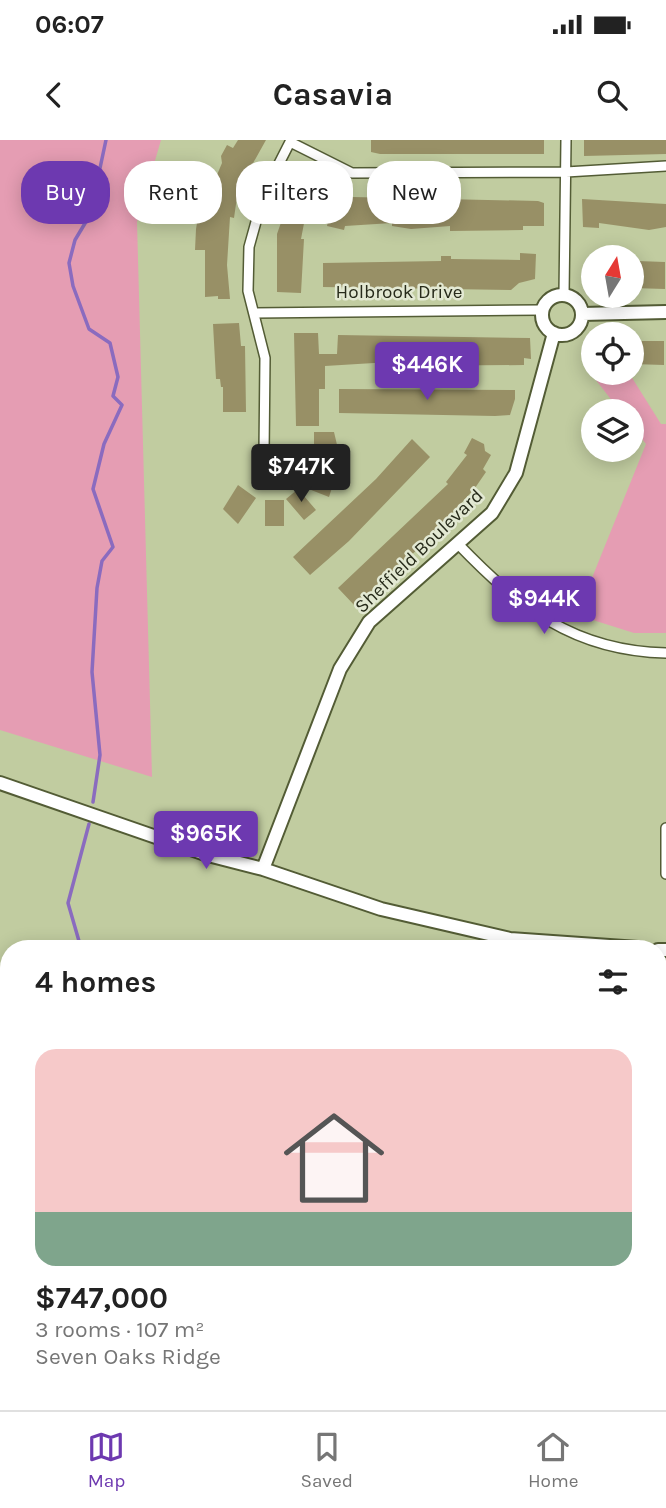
<!DOCTYPE html>
<meta charset="utf-8">
<style>
:root{--surface:#fff;--page:#f2f2f2;--text:#222;--muted:#767676;--line:#e0e0e0;--accent:#6d39b0}
body{margin:0;font-family:Karla,sans-serif;background:var(--page);color:var(--text);height:100vh;display:flex;flex-direction:column;font-size:26px;white-space:nowrap}
*{box-sizing:border-box;margin:0}
p{font-size:23px;color:var(--muted)}
.icon{flex:none;width:38px;height:38px;fill:none;stroke:currentColor;stroke-width:2;stroke-linecap:round;stroke-linejoin:round}
.map{position:relative;flex:1;overflow:hidden}
.details{position:absolute;left:0px;top:800px;width:667px;height:471px;display:flex;flex-direction:column;background:var(--surface);border-radius:28px 28px 0 0;box-shadow:0 4px 18px #0003}
.details>*{flex:none}
.hud{position:absolute;left:21px;top:21px;width:625px;height:63px;display:flex;gap:14px}
.needle{width:46px;rotate:11deg}
.controls{position:absolute;left:581px;top:105px;display:grid;gap:14px}
.controls a{display:grid;place-items:center;width:63px;height:63px;border-radius:50%;background:var(--surface);box-shadow:0 4px 18px #0003;font-size:35px}
.price{position:absolute;translate:-50% -60px;padding:0 16px;border-radius:7px;background:var(--accent);color:#fff;font-size:23px;line-height:46px;filter:drop-shadow(0 2px 4px #0008)}
.price::after{content:'';position:absolute;left:50%;top:42px;width:21px;height:16px;margin-left:-10px;background:inherit;clip-path:polygon(0 0,100% 0,50% 100%)}
.price.selected{background:#222;color:#fff}
ul{padding:0;list-style:none}
li{display:grid;align-content:center;gap:14px;height:371px;padding:0 35px}
li+li{border-top:2px solid var(--line)}
li span{display:grid;place-items:center;height:217px;border-radius:21px;color:#555}
li>.icon{margin-inline-start:auto}
span .icon{width:126px;height:126px;fill:#fffc;stroke-width:1}
li b{font-size:30px}
h2{display:flex;justify-content:space-between;align-items:center;height:84px;padding:0 35px;font-size:30px}
.pill{padding:0 24px;border-radius:28px;background:var(--surface);box-shadow:0 4px 18px #0003;font-size:24px;line-height:63px}
.pill.selected{background:var(--accent);color:#fff}
.status{display:flex;justify-content:space-between;align-items:center;height:49px;padding:0 35px;background:var(--surface);direction:ltr}
.status svg{height:19px;fill:currentColor}
header{display:flex;justify-content:space-between;align-items:center;height:91px;padding:0 35px;background:var(--surface);font-size:32px;font-weight:700}
.tabs{display:flex;justify-content:space-around;align-items:center;height:98px;border-top:2px solid var(--line);background:var(--surface);font-size:19px;color:var(--muted)}
.tabs a{display:grid;justify-items:center;gap:4px}
.tabs .selected{color:var(--accent)}
.map>svg:first-child{display:block}
.green{fill:#e59db3}
.lines{fill:none;stroke-linecap:round;stroke-linejoin:round}
.stream{stroke:#8a6bbf;stroke-width:3.5}
.building{fill:#989066}
.street-casing{stroke:#535c35;stroke-width:12}
.secondary-casing{stroke:#535c35;stroke-width:16}
.street{stroke:#fff;stroke-width:9}
.secondary{stroke:#fff;stroke-width:12}
.labels{text-anchor:middle;dominant-baseline:central;stroke-width:5;stroke-linejoin:round;paint-order:stroke}
.street-label{font-size:19px;fill:#272b1a;stroke:#e3e9d3}
</style>
<div class="status"><b>06:07</b><svg viewBox="0 0 49 12"><path d="M0 12V9h3v3zM5 12V6h3v6zM10 12V3h3v9zM15 12V0h3v12zM26 1h20v11H26zM47 4h2v5h-2z"/></svg></div>
<header><svg class="icon" aria-label="back" viewBox="0 0 24 24"><path d="M15 5l-7 7 7 7"/></svg>Casavia<svg class="icon" aria-label="search" viewBox="0 0 24 24"><circle cx="10" cy="10" r="6"/><path d="M15 15l6 6"/></svg></header>
<div class="map">
<svg width="666" height="1270" viewBox="0 0 666 1270">
<rect width="100%" height="100%" fill="#c1cca0"/>
<!-- green -->
<path class="green" d="M0,0H161L137,82L152,637L0,590Z
M595,233H629L661,284H666V493H634L577,475L646,304L632,286V271H620L592,235Z"/>
<g class="lines">
<!-- stream -->
<path class="stream" d="M93,662L100,615L92,532L97,448L102,421L113,407L93,349L104,304L122,265L113,256L118,237L110,203L89,189L73,146L69,123L75,100L90,75L106,0
M81,808L68,763L89,684
M0,934L9,931"/>
</g>
<!-- building -->
<path class="building" d="M238,0H266L238,50L234,78L230,77L227,125L230,159H218V156L205,157V110H195L196,89L201,59L210,61L217,44L214,42L222,23L221,16L227,5L233,8Z
M371,0H544V14H380L371,12Z
M584,0H666V14L584,16Z
M299,31L326,41L320,57L316,56L310,74L306,73L301,99H304L301,153L277,152V94Z
M352,57L538,61L544,63V86H523V90L450,91V86L411,89L392,86V83L345,86L344,90L327,86L333,59L352,64Z
M582,59L666,64V87L649,90L599,83V88L583,87Z
M520,113L536,114L535,139L519,143L511,150L323,147V123L441,121V116H451V119L520,120Z
M637,121L665,122V149L632,148V122Z
M239,183L241,206H245L246,272H223V247H221L220,239H216L213,184Z
M294,193H318L319,214H337L338,195L530,198L531,219L524,218V225L396,226V223H374L325,226V249H319V286H296Z
M632,201H664V225L632,224Z
M339,249L515,250V259L510,275L495,276L339,273Z
M314,292H334L338,309V329L329,357L301,346L308,341L314,325Z
M472,298L484,304L485,311L491,315L483,329L486,332L475,348L449,377L451,379L355,466L338,448L448,344L446,342L467,315L464,313Z
M412,299L430,317L349,401L310,435L293,417L376,339Z
M238,345L256,358L238,384L223,369Z
M298,349L316,370L304,380L286,359Z
M265,360H284V386H265Z"/>
<g class="lines">
<!-- street casing -->
<g class="street-casing">
<path id="street" d="M290,2L352,33L566,32L666,26
M564,155L566,0
M255,173L542,170
M264,313L265,218L248,151L249,107L264,53L291,0
M458,404C519,467 573,511 666,513
M666,688V734"/>
</g>
<!-- secondary casing -->
<g class="secondary-casing">
<path id="secondary" d="M542 175a20 20 0 1 1 40 0a20 20 0 1 1-40 0Z
M582,174L666,172
M0,643L208,715L263,729L381,769L510,799L638,808
M263,729L340,529L369,482L492,373L516,333L554,193
M658,810H666"/>
</g>
<!-- street -->
<use href="#street" class="street"/>
<!-- secondary -->
<use href="#secondary" class="secondary"/>
</g>
<g class="labels">
<!-- street labels -->
<g class="street-label">
<text x="399" y="152">Holbrook Drive</text>
<text transform="translate(419 411) rotate(-44)">Sheffield Boulevard</text>
</g>
</g>
</svg>
<div class="controls">
<a><svg class="needle" viewBox="-14 -14 28 28"><path d="M0-13l5 13h-10z" fill="#e53935"/><path d="M0 13l5-13h-10z" fill="#767676"/></svg></a>
<a><svg class="icon" aria-label="locate" viewBox="0 0 24 24"><circle cx="12" cy="12" r="6"/><path d="M12 2v4M12 18v4M2 12h4M18 12h4"/></svg></a>
<a><svg class="icon" aria-label="layers" viewBox="0 0 24 24"><path d="M12 4l9 5-9 5-9-5zM3 14l9 5 9-5"/></svg></a>
</div>
<b class="price" style="left:427px;top:262px">$446K</b>
<b class="price selected" style="left:301px;top:364px">$747K</b>
<b class="price" style="left:544px;top:496px">$944K</b>
<b class="price" style="left:206px;top:731px">$965K</b>
<div class="hud">
<a class="pill selected">Buy</a>
<a class="pill">Rent</a>
<a class="pill">Filters</a>
<a class="pill">New</a>
</div>
<section class="details">
<h2>4 homes<svg class="icon" aria-label="filters" viewBox="0 0 24 24"><path d="M4 7h16M4 17h16"/><circle cx="9" cy="7" r="2"/><circle cx="15" cy="17" r="2"/></svg></h2>
<ul>
<li><span style="background:linear-gradient(#f6c9c9 75%,#7fa58c 0)"><svg class="icon" aria-label="home" viewBox="0 0 24 24"><path d="M3 11l9-7 9 7M6 9v11h12V9"/></svg></span><div><b>$747,000</b><p>3 rooms · 107 m²</p><p>Seven Oaks Ridge</p></div></li>
</ul>
</section>
</div>
<nav class="tabs">
<a class="selected"><svg class="icon" aria-label="map" viewBox="0 0 24 24"><path d="M3 6l6-2 6 2 6-2v14l-6 2-6-2-6 2zM9 4v14M15 6v14"/></svg>Map</a>
<a><svg class="icon" aria-label="saved" viewBox="0 0 24 24"><path d="M7 4h10v16l-5-4-5 4z"/></svg>Saved</a>
<a><svg class="icon" aria-label="home" viewBox="0 0 24 24"><path d="M3 11l9-7 9 7M6 9v11h12V9"/></svg>Home</a>
</nav>
